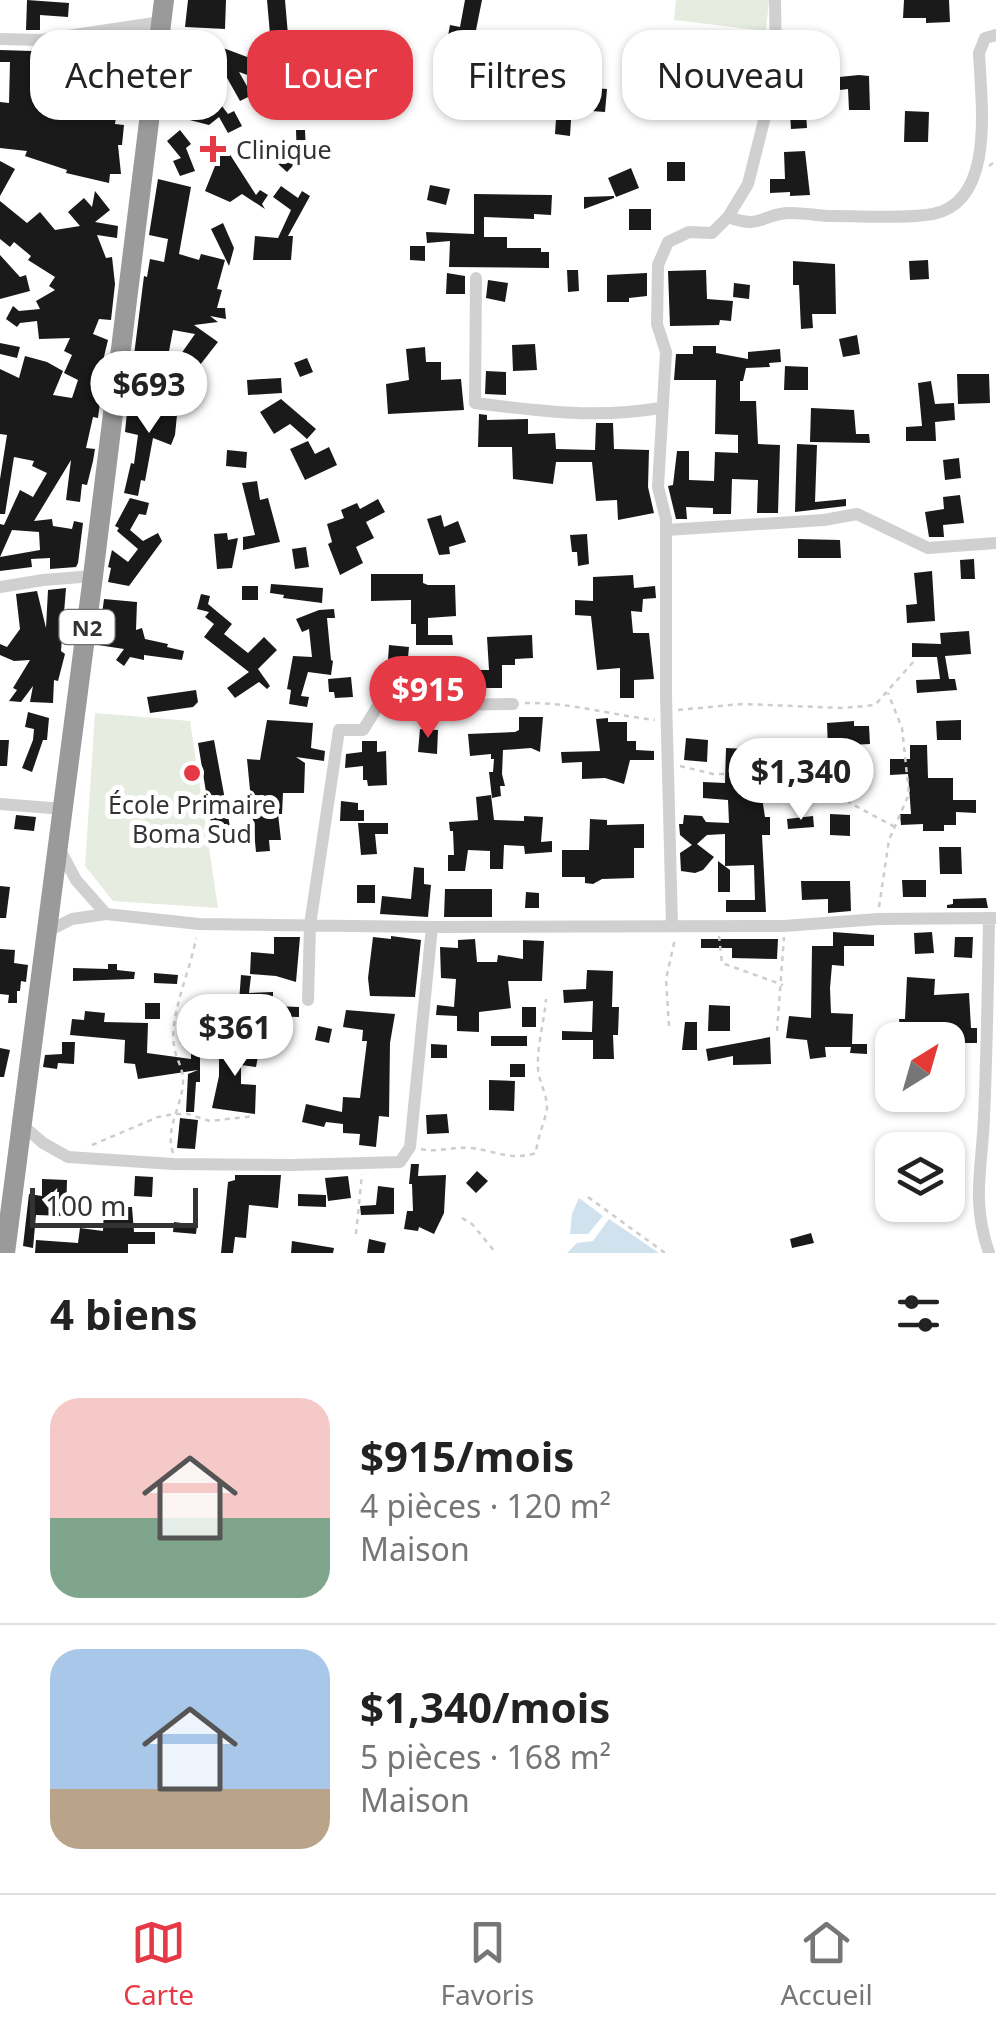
<!DOCTYPE html>
<html lang="fr">
<meta charset="utf-8">
<style>
:root{--surface:#fff;--page:#f6f6f6;--text:#222;--muted:#767676;--line:#e0e0e0;--accent:#e63946}
body{margin:0;font-family:"Noto Sans",sans-serif;background:var(--page);color:var(--text);height:100vh;display:flex;flex-direction:column;font-size:38px;white-space:nowrap}
*{box-sizing:border-box;margin:0}
p{font-size:32px;color:var(--muted)}
.icon{flex:none;width:55px;height:55px;fill:none;stroke:currentColor;stroke-width:2;stroke-linecap:round;stroke-linejoin:round}
.map{position:relative;height:1253px;overflow:hidden}
.side{display:flex;flex-direction:column;background:var(--surface);flex:1}
.side>*{flex:none}
.guide{position:absolute;left:30px;top:30px;width:938px;height:90px;display:flex;gap:20px}
.needle{width:65px;rotate:37deg}
.tools{position:absolute;left:875px;top:1022px;display:grid;gap:20px}
.tools a{display:grid;place-items:center;width:90px;height:90px;border-radius:20px;background:var(--surface);box-shadow:0 2px 8px #0004;font-size:50px}
.scale{position:absolute;left:30px;bottom:25px;width:168px;box-sizing:border-box;padding-left:10px;border:5px solid #333;border-top:0;font-size:28px;line-height:35px;white-space:nowrap;color:#333;-webkit-text-stroke:8px #fff;paint-order:stroke}
.price{position:absolute;translate:-50% -85px;padding:0 22px;border-radius:35px;background:#fff;color:#222;font-size:32px;line-height:65px;filter:drop-shadow(0 2px 5px #0008)}
.price::after{content:'';position:absolute;left:50%;top:60px;width:30px;height:22px;margin-left:-15px;background:inherit;clip-path:polygon(0 0,100% 0,50% 100%)}
.price.selected{background:var(--accent);color:#fff}
ul{padding:0;list-style:none}
li{display:flex;align-items:center;gap:30px;height:250px;padding:0 50px}
li+li{border-top:2px solid var(--line)}
li span{display:grid;place-items:center;flex:none;width:280px;height:200px;border-radius:30px;color:#555}
li>.icon{margin-inline-start:auto}
span .icon{width:120px;height:120px;fill:#fffc;stroke-width:1}
li b{font-size:42px}
h2{display:flex;justify-content:space-between;align-items:center;height:120px;padding:0 50px;font-size:42px}
.tag{padding:0 35px;border-radius:30px;background:var(--surface);box-shadow:0 2px 8px #0004;font-size:35px;line-height:90px}
.tag.selected{background:var(--accent);color:#fff}
.tab-bar{display:flex;justify-content:space-around;align-items:center;height:140px;border-top:2px solid var(--line);background:var(--surface);font-size:28px;color:var(--muted)}
.tab-bar a{display:grid;justify-items:center;gap:5px}
.tab-bar .selected{color:var(--accent)}
.map>svg:first-child{display:block}
.green{fill:#e6ecdf}
.water{fill:#cfe2ee}
.building{fill:#1a1a1a;fill-rule:evenodd}
.lines{fill:none;stroke-linecap:round;stroke-linejoin:round}
.path{stroke:#cdcdcd;stroke-width:2.5;stroke-dasharray:5 5;stroke-linecap:butt}
.minor{stroke:#d0d0d0;stroke-width:12}
.highway{stroke:#9a9a9a;stroke-width:20}
.poi-dot{fill:#e63946;stroke:#fff;stroke-width:4}
.labels{text-anchor:middle;dominant-baseline:central;stroke-width:10;stroke-linejoin:round;paint-order:stroke}
.shield{fill:#fff;stroke:#707070;stroke-width:2.5}
.shield-label{font-size:22px;font-weight:bold;fill:#333}
.poi-label{font-size:25px;fill:#333;stroke:#fff;text-anchor:start}
</style>
<div class="map">
<svg width="996" height="1253" viewBox="0 0 996 1253">
<rect width="100%" height="100%" fill="#fff"/>
<!-- green -->
<path class="green" d="M676,0H769L766,31L674,20Z
M95,713L190,721L218,908L113,901L85,866Z"/>
<!-- water -->
<path class="water" d="M579,1198L603,1216L588,1234H570L572,1214Z
M609,1219L659,1253H567L577,1243L593,1241Z"/>
<!-- building -->
<path class="building" d="M27,0L69,3L68,17L40,15V30H26Z
M188,0H226L225,29L185,27Z
M267,0H285L290,58L297,57L298,73L281,74L278,40L272,57Z
M465,0H482L469,65L449,61L454,38L448,36L450,25L460,27Z
M904,0H949L950,22L926,23V18H903Z
M183,33L269,65L264,81L239,72L252,95L240,101L226,76L223,88L206,83L208,76L178,72Z
M125,37V50L102,49L95,53L90,44Z
M491,49L520,55L513,88L499,85L495,113L478,110Z
M0,50L63,52V65L38,66V84L64,85V108L98,118L102,94L119,97L115,124L124,125L122,145H118L121,174H110L109,183L66,173L67,170L25,156L27,151L0,148V102L9,103L10,62H0Z
M77,72L112,86L109,94L73,80Z
M859,75L869,76L870,110H849L848,89L840,90L839,77Z
M206,85L228,114L234,111L242,126L228,133L219,117L209,125L182,118L189,91L203,95Z
M566,86L607,89L605,112L565,109Z
M905,111L929,112L928,142H904Z
M806,112L807,128L791,129L790,113Z
M556,119L571,120L570,136L555,134Z
M180,130L191,144L186,148L195,171L180,176L173,161L181,158L167,141Z
M296,130H305L306,152L287,172L267,154L278,141L297,159Z
M216,142L224,156L229,153L256,195L260,190L268,195L262,204L265,209L242,194L230,202L205,191L217,161L215,162L206,148Z
M805,151L810,195L790,196V192L770,193V179H785L784,152Z
M0,161L15,169L0,196Z
M667,162H685V181H667Z
M631,168L639,188L616,197L608,178Z
M158,179L191,187L179,254L199,260L201,254L225,260L217,289L222,290L217,308H225L226,319L210,316L218,322L194,325L218,342L182,388L171,383L165,396L137,384L132,396L129,395L144,276L147,277L150,259L164,262L168,239L149,235ZM173,330L195,334L164,378Z
M430,185L450,189L446,205L427,200Z
M281,186L298,198L302,191L310,196L288,236H293L291,260H253L255,236L278,238L291,210L273,197Z
M95,191L110,210L95,222L118,226L117,238L97,235L106,258L112,257L115,284L111,320L99,319L93,334L108,340L99,377L103,379L98,418L93,417L86,448L95,449L93,461L87,485L82,484L80,502L66,500L71,460L34,521L52,519L53,526L72,529L74,521L83,523L78,563L76,567L50,569V558L31,559L32,567L0,571V524L4,525L20,490L33,497L47,473L32,466L34,461L14,457L5,514H0V479L7,435L0,434V369L19,378L25,356L47,362L63,371L53,395L72,398L78,380L64,373L72,355L64,351L70,338L39,339L37,321L20,323L17,327L6,319L13,306L19,311L40,309L36,301L55,290L49,286L55,277L28,260L31,256L14,242L10,247L0,239V201L27,223L40,212L55,230L80,226L68,212L84,198L92,207ZM12,530L39,532L40,550L0,557Z
M474,194L552,195L551,215L534,214V219L484,217V237H507V248H541V252H549V268L449,267L450,241L427,243L426,232L474,234Z
M614,196V198L584,209V197Z
M629,209H651V230H629Z
M223,223L234,248L229,266L211,229Z
M410,246H425V261L410,260Z
M0,255L20,277L26,275L30,291L0,299Z
M928,260L929,279L910,280L909,261Z
M793,261L835,264L836,314H812L813,328L801,329L799,285H793Z
M567,270H578L579,291L568,292Z
M706,270L707,299L733,301L731,321L720,320L719,325L670,326L668,271Z
M447,273L465,276V294H446Z
M647,273V296L629,298V302H607V275Z
M488,280L508,283L505,302L486,298Z
M734,283L750,285L749,299L733,297Z
M857,335L860,354L843,357L839,339Z
M0,343L20,347L17,358L0,354Z
M535,344L537,370L513,371L512,345Z
M693,346H716V353L748,359V352L780,349L781,362L769,363L770,367L746,368L743,381H740V401H756L758,444L780,445L778,513H757L758,480L732,479L731,514H713V508L686,507L687,519H676L668,486L673,485L677,451H689V480L714,481L715,452L738,453V435L715,434L716,380H674L676,354H693Z
M425,347L426,362H441V380L461,379L464,410L388,414L386,384L409,380L406,349Z
M307,358L313,372L300,377L294,363Z
M785,366L808,367V390H784Z
M486,371L506,372V395L485,394Z
M957,374H989L990,403L958,404Z
M281,378L282,393L248,395L247,380Z
M931,381L935,404L954,403L955,420L935,422L936,441H906V427L922,426L918,383Z
M160,395L178,405L175,435L171,445L153,438L145,481L141,480L138,496L124,493L131,463L134,464L138,435L125,432L128,402L137,404L136,408L151,411Z
M281,399L316,429L307,439L290,424L274,434L260,412Z
M811,408L854,410L856,434H869L870,443L810,442Z
M479,414L487,415V420L528,419V434L555,433L556,449L595,450L596,423H613L614,449L649,450L648,487L654,513L618,520L617,500L596,501L592,462H556L553,484L513,479L512,447H478Z
M308,441L315,454L329,447L337,465L305,480L290,449Z
M797,444L817,445L815,502L846,499V506L795,512Z
M227,450L247,452L246,468L226,466Z
M959,458L961,478L945,480L943,460Z
M257,481L260,500L268,498L280,542L243,550V537L255,535L242,483Z
M960,495L964,523L943,525L944,537H929L925,512L944,509L943,497Z
M130,498L149,503L146,515L139,514L130,530L143,541L158,533L162,541L129,586L108,582L111,568L108,567L112,550L128,562L138,549L117,531L119,528L115,526Z
M378,499L385,512L366,522L374,538L356,547L363,563L340,575L328,544L332,542L327,524L344,518L341,510L357,503L360,509Z
M441,515L444,527L458,521L466,542L449,547L450,554L439,555L427,519Z
M227,533L228,540L238,538L232,568L217,569L214,534Z
M587,534L589,564L578,566L577,552H572L570,535Z
M798,539L840,540L841,558H798Z
M306,547L309,567L295,569L292,549Z
M974,559L975,579H961L960,560Z
M932,571L935,621L907,623L906,605L917,604L914,573Z
M371,574H423V583L428,585H455L456,616L428,618V635H452L453,645H416V624H411V600L371,601Z
M633,575L634,588L655,586L656,598L643,599L642,612L631,611L633,633H649L654,679L634,680V698H620V668L597,670L591,616L575,615V600L593,601V577Z
M271,584L323,588L322,603L283,598L284,595L270,593Z
M242,586H258V600H242Z
M66,588L61,651L65,654L58,681L54,680L53,703L30,702L33,686L21,702L9,701L17,690L13,688L30,660L14,661L0,655V644L7,647L20,629L16,594L37,591L46,628L48,590Z
M201,594L210,596L208,604L232,624L224,634L248,653L264,637L277,650L258,669L270,686L267,689L259,682L235,698L227,688L249,672L204,637L214,624L205,617L209,612L197,609Z
M104,599L137,602L136,630L142,628L145,639L168,644L167,647L184,651L182,660L144,655V660L130,657L124,666L116,660L124,649L98,645Z
M334,609L335,618H327L331,660L333,661L331,675L308,672L301,696L309,697L307,707L289,704L291,690L287,689L293,656L312,657L309,629L302,632L296,619L319,610Z
M969,631L971,654L945,656L949,679H955L957,690L917,693L916,680L940,679L937,657H912V643L941,644L940,633Z
M532,635L533,658L515,659V665H502V688H475V670H489L487,637Z
M389,645L409,647L407,668H438V687L386,689Z
M351,677L353,697L335,698L334,692H329L328,679Z
M196,690L198,702L193,707L150,713L147,697Z
M28,712L49,718L47,740H43L32,772L22,768L33,740L34,729L25,727Z
M519,717H543L540,752L531,748L503,750L502,774L505,786H500L501,796L492,798L489,772H493L494,759H491V754L470,756L468,734L515,732L519,730Z
M608,718V722H627V741H636V750L654,751V760H630L624,784L605,778L582,779V762L562,763L561,752L600,751L596,719Z
M267,720L313,723L311,748L325,751L324,761L296,757L305,763L304,793H283L282,814H278L281,840H269L270,851L256,852L247,759L260,760Z
M961,720V740H937L936,721Z
M854,721V726H869L870,744L850,745L851,774H829L827,723Z
M420,729L438,730L437,754L418,752Z
M686,738L708,740L707,762L684,760Z
M0,740H9L7,766H0Z
M214,740L233,843L215,847L198,743Z
M362,741H377V752L386,751L387,785L368,786L367,780H363V766L345,768L346,754L362,752Z
M910,745H927L928,778H953V800H976V813L956,812V825H944V831H923V824L901,825L900,814H911L908,774L890,775V759H910Z
M726,748L767,750L769,790L761,791L765,817H770V835H762L766,912H726V900H755L754,865L725,866V834L707,835L697,844L714,857L703,870L695,873L681,871L680,853L692,845L680,835L679,824H683L684,815L702,816L706,822L729,823L728,800L703,798V782L725,783Z
M828,780L829,800H810L809,781Z
M491,795L494,820L524,821V816L543,817L541,842L552,841V852L525,854L524,846L504,845L503,869H490V851L468,850L465,871H448V855H454L453,831H450L449,822L478,820L476,797Z
M341,801L358,803V810H364V821H340Z
M830,814L850,815V836L830,835Z
M16,815L36,817L34,831L14,829Z
M813,816L814,827L788,829L787,819Z
M590,819L607,820V825L644,824V848H634V878L602,879L593,884L585,883V877H562V850H589Z
M358,823H388V834H375L377,854L361,855Z
M939,847H961L962,874H940Z
M718,861L730,870V892H718Z
M414,867L424,868V884L431,885L428,917L380,914L382,896L411,899Z
M902,880H926V897H903Z
M801,881H850L851,911L828,913V899L802,900Z
M357,885H375V903H357Z
M0,886L10,887L6,918H0Z
M445,889H492V917H444Z
M526,892L539,893V908H525Z
M986,898L988,908H947V905L953,904V899Z
M833,932L874,935V946H844V966L832,965L830,988L831,1013L853,1014L852,1044H867V1054L850,1053L851,1047H825L826,1057L810,1059L807,1040L786,1038L789,1016L811,1018L812,946H833Z
M932,932L934,953L915,954L914,933Z
M391,936L421,940L415,997L370,996L368,978L373,937L391,939Z
M274,937H300L296,982L276,976L250,974L251,952L274,954Z
M955,937H973L972,958L954,957Z
M475,939L477,962H497L498,955L523,959V940L544,941L542,981H508L511,1008L479,1012V1032L457,1031V1016L436,1015L437,1005L454,1007L456,979L441,978L440,947L458,948V940Z
M701,939H778L777,959L732,958V948H701Z
M0,949L15,950L14,963L28,965L26,982L21,981L20,991H17V1003H8L9,995L0,994Z
M108,964H117V970L135,972L134,979L73,981V968L108,969Z
M587,970L613,971L612,1007H619L618,1035H613L614,1059H593V1040H562V1031L592,1032L593,1001L564,1003L563,990L586,989Z
M154,973L178,975L177,984L154,983Z
M241,975L251,976L249,993L273,992V1006L299,1007V1017L254,1016L253,1003L239,1002Z
M907,977L935,979L934,995L969,993L971,1028H977V1043H958L959,1062H963V1088H948V1040H901L899,1019H905Z
M145,1003H160V1019H145Z
M198,1004H225V1016H199Z
M709,1005L730,1006V1031H708Z
M522,1007H536V1027H522Z
M346,1010L395,1014L390,1043L389,1117L379,1116L376,1147L359,1145L360,1134L343,1133V1124L326,1122L324,1127L302,1122L306,1104L342,1112L343,1097L360,1098L367,1041H362L363,1030L343,1027Z
M85,1011L105,1013L104,1022L148,1023L147,1053L191,1059V1053L200,1052V1082H196L194,1112H186L188,1074L198,1070L138,1079L135,1064L124,1063L125,1040L70,1035L72,1019L84,1020Z
M685,1022H697V1050H682Z
M318,1026L332,1029L329,1043L315,1040Z
M491,1036H527V1046H491Z
M770,1037L771,1064L733,1065V1056L708,1061L706,1049Z
M62,1042H75L74,1064L58,1063L57,1069L43,1067L45,1055L62,1054Z
M219,1043H242V1048L259,1051L256,1067L241,1065V1084L256,1085L255,1114L212,1108L219,1076Z
M431,1044L447,1045V1058H431Z
M0,1048L10,1050L4,1077H0Z
M510,1064H525V1077H510Z
M489,1080L515,1081L514,1111L489,1110Z
M447,1114L449,1133L427,1134L426,1115Z
M180,1118L198,1120L195,1149L177,1148Z
M411,1164H419L418,1176L446,1175L444,1213L434,1234L419,1227L418,1231L404,1229L407,1211H413L412,1184H409Z
M477,1171L488,1181L476,1193L466,1183Z
M235,1175H281L278,1208L249,1205L246,1238L235,1237L233,1253H221L228,1182L235,1180Z
M135,1176L153,1177L152,1197L134,1196Z
M348,1176L351,1198L328,1201L325,1178Z
M42,1179L67,1180L66,1216L36,1215L33,1248L23,1246L29,1194L42,1196Z
M378,1186L394,1188V1214L361,1215L360,1206L376,1205Z
M298,1194L326,1195V1207L298,1206Z
M104,1207H132L134,1232H155V1244H128V1253H35L36,1240L78,1243L80,1228L103,1231Z
M174,1222L197,1225L196,1234L173,1232Z
M811,1233L814,1243L792,1248L790,1239Z
M369,1239L386,1243L384,1253H367Z
M292,1241L334,1248L333,1253H291Z"/>
<g class="lines">
<!-- path -->
<path class="path" d="M989,166L996,161
M525,703C569,702 611,715 655,720
M678,710L742,704L843,708L875,705L915,660
M680,766L713,774H750L779,769L829,777L850,803L895,827
M879,907L889,840L909,794L902,728L888,693
M719,936L722,963L783,985
M669,1026L666,979L675,939
M777,1031L784,937
M92,1145L158,1117L174,1114H188L210,1121L255,1116
M421,1149C438,1153 454,1146 471,1148C496,1151 511,1161 536,1153C537,1137 546,1120 547,1107C547,1094 539,1082 538,1069C537,1044 544,1024 546,999
M173,1153C165,1128 181,1108 183,1084C184,1068 176,1060 174,1046C169,1015 191,969 196,938
M588,1197L665,1253
M462,1218L472,1224L496,1253
M356,1234L362,1174"/>
<!-- minor -->
<path class="minor" d="M0,39L41,40L161,22
M728,217L748,184L776,73L775,0
M476,278L475,403C539,411 596,419 660,408
M666,530L824,520L857,514L928,548L996,543
M0,587L43,580L93,576
M0,804L64,809
M59,848L76,880L106,914
M672,925L666,696V519L658,487L666,352L657,324L658,265L668,242L689,232L712,233L728,217C761,229 758,216 787,213C802,212 818,216 833,216C866,216 901,219 933,214C996,202 981,102 979,53L985,38L996,35
M46,932L72,919L106,914L199,924L432,927L784,926L878,919L996,918
M308,1000L310,925L339,730H363L378,706L513,704
M21,1124L43,1143L68,1157L173,1164L292,1165L400,1162L410,1147L432,927
M989,1253C971,1200 982,1170 984,1117C987,1051 988,984 989,918"/>
<!-- highway -->
<path class="highway" d="M5,1253L93,576L164,0"/>
</g>
<!-- markers -->
<g class="poi-dot">
<path d="M208 134h10v10h10v10h-10v10h-10v-10h-10v-10h10z"/>
<circle cx="192" cy="773" r="10"/>
</g>
<g class="labels">
<!-- shield labels -->
<rect class="shield" x="59.5" y="610" width="55" height="34" rx="8"/>
<g class="shield-label">
<text x="87" y="627">N2</text>
</g>
<!-- poi labels -->
<g class="poi-label">
<text x="236" y="149">Clinique</text>
<text x="192" y="804" text-anchor="middle">École Primaire<tspan x="192" dy="29">Boma Sud</tspan></text>
</g>
</g>
</svg>
<div class="tools">
<a><svg class="needle" viewBox="-14 -14 28 28"><path d="M0-13l5 13h-10z" fill="#e53935"/><path d="M0 13l5-13h-10z" fill="#767676"/></svg></a>
<a><svg class="icon" aria-label="layers" viewBox="0 0 24 24"><path d="M12 4l9 5-9 5-9-5zM3 14l9 5 9-5"/></svg></a>
</div>
<div class="scale">100 m</div>
<b class="price" style="left:149px;top:436px">$693</b>
<b class="price selected" style="left:428px;top:741px">$915</b>
<b class="price" style="left:801px;top:823px">$1,340</b>
<b class="price" style="left:235px;top:1079px">$361</b>
<div class="guide">
<a class="tag">Acheter</a>
<a class="tag selected">Louer</a>
<a class="tag">Filtres</a>
<a class="tag">Nouveau</a>
</div>
</div>
<section class="side">
<h2>4 biens<svg class="icon" aria-label="filters" viewBox="0 0 24 24"><path d="M4 7h16M4 17h16"/><circle cx="9" cy="7" r="2"/><circle cx="15" cy="17" r="2"/></svg></h2>
<ul>
<li><span style="background:linear-gradient(#f6c9c9 60%,#7fa58c 0)"><svg class="icon" aria-label="home" viewBox="0 0 24 24"><path d="M3 11l9-7 9 7M6 9v11h12V9"/></svg></span><div><b>$915/mois</b><p>4 pièces · 120 m²</p><p>Maison</p></div></li>
<li><span style="background:linear-gradient(#a9c7e8 70%,#b9a48a 0)"><svg class="icon" aria-label="home" viewBox="0 0 24 24"><path d="M3 11l9-7 9 7M6 9v11h12V9"/></svg></span><div><b>$1,340/mois</b><p>5 pièces · 168 m²</p><p>Maison</p></div></li>
</ul>
</section>
<nav class="tab-bar">
<a class="selected"><svg class="icon" aria-label="map" viewBox="0 0 24 24"><path d="M3 6l6-2 6 2 6-2v14l-6 2-6-2-6 2zM9 4v14M15 6v14"/></svg>Carte</a>
<a><svg class="icon" aria-label="saved" viewBox="0 0 24 24"><path d="M7 4h10v16l-5-4-5 4z"/></svg>Favoris</a>
<a><svg class="icon" aria-label="home" viewBox="0 0 24 24"><path d="M3 11l9-7 9 7M6 9v11h12V9"/></svg>Accueil</a>
</nav>
